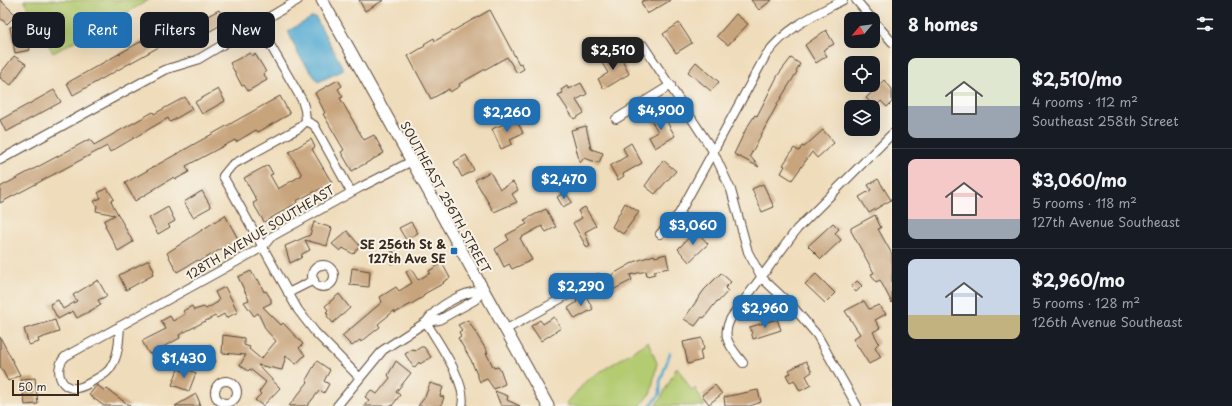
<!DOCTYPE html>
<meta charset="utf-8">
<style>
:root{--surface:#171b24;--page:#242831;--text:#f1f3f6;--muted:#9ea1a6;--line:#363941;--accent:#1f6fb2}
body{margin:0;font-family:"Playpen Sans",sans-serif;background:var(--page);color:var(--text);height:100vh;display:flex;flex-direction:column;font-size:15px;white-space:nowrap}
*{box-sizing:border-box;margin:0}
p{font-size:13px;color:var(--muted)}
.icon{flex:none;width:22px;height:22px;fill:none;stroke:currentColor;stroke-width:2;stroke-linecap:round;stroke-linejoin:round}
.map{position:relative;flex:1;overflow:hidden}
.sheet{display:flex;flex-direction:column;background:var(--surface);width:340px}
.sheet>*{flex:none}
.top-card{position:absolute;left:12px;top:12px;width:380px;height:36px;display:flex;gap:8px}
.needle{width:26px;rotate:241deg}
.buttons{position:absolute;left:844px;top:12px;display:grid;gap:8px}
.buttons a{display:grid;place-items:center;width:36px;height:36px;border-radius:8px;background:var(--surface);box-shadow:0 4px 16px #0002;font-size:20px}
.scale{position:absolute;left:12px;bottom:10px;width:67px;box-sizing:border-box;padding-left:4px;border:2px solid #3b2a1e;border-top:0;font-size:11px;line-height:14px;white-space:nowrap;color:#3b2a1e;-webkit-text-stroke:3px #f7f3e8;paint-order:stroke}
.price{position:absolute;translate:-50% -34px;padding:0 9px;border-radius:8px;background:var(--accent);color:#fff;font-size:13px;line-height:26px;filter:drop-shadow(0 1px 2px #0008)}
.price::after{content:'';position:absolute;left:50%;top:24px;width:12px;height:9px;margin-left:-6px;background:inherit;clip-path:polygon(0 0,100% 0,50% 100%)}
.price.active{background:#222;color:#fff}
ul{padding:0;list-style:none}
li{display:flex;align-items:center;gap:12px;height:100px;padding:0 16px}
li+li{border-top:1px solid var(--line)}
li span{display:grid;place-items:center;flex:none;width:112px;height:80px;border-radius:8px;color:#555}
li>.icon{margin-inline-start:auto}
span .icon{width:48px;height:48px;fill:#fffc;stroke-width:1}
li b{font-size:17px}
h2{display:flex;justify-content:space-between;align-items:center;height:48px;padding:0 16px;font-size:17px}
.tag{padding:0 14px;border-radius:8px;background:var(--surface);box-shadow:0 4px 16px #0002;font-size:14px;line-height:36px}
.tag.active{background:var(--accent);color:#fff}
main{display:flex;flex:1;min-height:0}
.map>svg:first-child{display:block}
.green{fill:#b3cb71;stroke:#777a48}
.water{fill:#56acd3;stroke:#486b78}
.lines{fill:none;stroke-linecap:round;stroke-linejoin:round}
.stream{stroke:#56acd3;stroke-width:2.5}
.building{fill:#c8a47d}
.street-casing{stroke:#564535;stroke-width:10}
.secondary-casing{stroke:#564535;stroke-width:13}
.street{stroke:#fff;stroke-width:8}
.secondary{stroke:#fff;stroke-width:11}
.poi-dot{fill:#1f6fb2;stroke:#f7f3e8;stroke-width:1.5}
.labels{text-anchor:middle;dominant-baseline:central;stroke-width:4;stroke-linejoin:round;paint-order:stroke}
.street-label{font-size:12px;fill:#3b2a1e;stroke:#f7f3e8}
.poi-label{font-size:12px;font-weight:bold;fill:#3b2a1e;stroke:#f7f3e8;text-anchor:end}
</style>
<main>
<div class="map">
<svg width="892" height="406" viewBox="0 0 892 406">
<rect width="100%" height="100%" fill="#f7f3e8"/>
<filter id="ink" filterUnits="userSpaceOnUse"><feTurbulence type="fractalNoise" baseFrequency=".025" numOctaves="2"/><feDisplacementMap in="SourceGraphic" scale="8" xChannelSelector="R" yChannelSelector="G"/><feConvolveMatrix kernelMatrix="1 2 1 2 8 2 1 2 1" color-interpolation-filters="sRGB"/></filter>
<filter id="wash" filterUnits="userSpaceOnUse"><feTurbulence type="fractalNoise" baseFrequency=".012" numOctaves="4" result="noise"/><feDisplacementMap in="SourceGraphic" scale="16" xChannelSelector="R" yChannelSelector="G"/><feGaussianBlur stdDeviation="0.9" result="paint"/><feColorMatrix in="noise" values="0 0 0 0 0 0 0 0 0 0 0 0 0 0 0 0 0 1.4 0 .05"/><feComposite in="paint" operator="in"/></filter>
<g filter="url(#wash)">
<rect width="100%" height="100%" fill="#efdcba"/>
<!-- green -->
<path class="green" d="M24,0H149L53,53Z
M648,342L657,363L651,392L640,406H568L567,403L587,380Z
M677,367L692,391L695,388L705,406H655L661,398Z"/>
<!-- water -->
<path class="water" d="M313,17L316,18L344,70L318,82L298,54L288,31Z"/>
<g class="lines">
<!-- stream -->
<path class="stream" d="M650,406L660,394V382L670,353"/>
</g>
<g id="blocks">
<!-- building -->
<path class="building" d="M0,0L16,15L7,24L0,18Z
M359,0H384L365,11Z
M645,0H671L647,14L641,2Z
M751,0H772L759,10Z
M219,10L226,22L203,35L200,29L175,43L174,41L157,48L73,95L67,83L165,28L166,32L191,18L194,23Z
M490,10L519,64L521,63L524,69L517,73L507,57L459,84L460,86L450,92L449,89L431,99L408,56L425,46L424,44L434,38L435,41Z
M736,14L748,24L728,45L717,36Z
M679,23L692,43L676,53L663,34Z
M24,24L30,50L15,53L10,27Z
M826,30L834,44L823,50L827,56L816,63L805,45Z
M250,53L252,56L255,54L262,65L266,72L264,74L267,80L248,91L244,85L242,86L230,63Z
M617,54L620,58L621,57L629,74L604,89L598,79L608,73L602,63Z
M14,56L26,64L11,85L0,78V74Z
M791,58L800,64L796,71L797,72L779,101L750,156L759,167L734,154L746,129L755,115L757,116L778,75Z
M696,62L719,82L711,91L688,72Z
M338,80L342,86L338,89L343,97L340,98L364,140L374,135L384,153L352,171L341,152L344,150L323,114L325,113L315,93Z
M884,80L892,89V102L887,107L881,101L875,107L866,98Z
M581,83L587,94L576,100L584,113L574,119L558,95L563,93L561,90L567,86L569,89Z
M218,89L225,101L202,114L195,102Z
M54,90L61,102L6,132L0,120Z
M280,96L290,114L258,132L256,130L236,142L235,140L216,150L186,166L189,172L176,179L174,177L135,201L125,183Z
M185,97L192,109L170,122L168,118L110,152L107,146L0,203V187L90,139L94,145L153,112L154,114Z
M662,113L675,136L655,148L649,137L658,132L651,120Z
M516,119L523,133L510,139L512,144L501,149L492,129Z
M586,126L591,149L603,153L599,163L584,158L580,163L571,130Z
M823,130L834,143L817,158L812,152L792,180L781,173L785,166L783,165L794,148L799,151L802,146L804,147Z
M311,139L315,147L312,149L332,183L296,201L297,203L264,222L253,203L257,201L244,178L268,165L273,174L270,175L278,189L302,175L289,152Z
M631,143L642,163L623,174L624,176L618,180L610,166L627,156L623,148Z
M466,155L474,170L462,177L454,162Z
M663,160L676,171L655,194L645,186Z
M490,172L500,189L513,182L518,190L512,194L517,202L494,212L475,180Z
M878,179L891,200L869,213L859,197L871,190L868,185Z
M763,184L774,207L762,212L752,189Z
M107,188L114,199L111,201L114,207L133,242L118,251L105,226L106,225L104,221L115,215L96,211L97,206L94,201L101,198L98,193Z
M202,191L211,207L193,217L184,202Z
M565,192L572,202L563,207L557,197Z
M625,203L639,212L623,234L612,227Z
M168,207L175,221L168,225L170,227L158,234L149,218Z
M585,207L596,226L585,232L590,246L587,248L573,223L582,218L578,211Z
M546,209L556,227L546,232L542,226L520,238L532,260L512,269L509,264L504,267L495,249L509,240L506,235L527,224L524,220Z
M225,215L238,239L199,262L198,260L177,272L167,253Z
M875,215L881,228L878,229L892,254V303L880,280L876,282L871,274L874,273L851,231V228Z
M314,222L332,228L327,246L305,240L310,250L302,254L301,258L290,263L285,246L310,235Z
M411,222L418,233L406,240L399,228Z
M833,223L839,229L835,233L841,240L821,259L808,246Z
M696,230L708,244L689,262L678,249Z
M347,231L360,246L353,254L343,248L340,251L332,244Z
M393,251L398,260L391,264L386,255Z
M666,254L669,268L654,271L655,274L647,276L646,271L630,275L632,280L605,294L600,285L607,281L606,278L636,261L654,255L655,257Z
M149,260L154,271L152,272L153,275L126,290L119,275Z
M442,263L450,278L443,282L444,283L424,294L423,297L413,303L395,313L394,311L378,324L380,327L361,342L360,340L352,346L342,336L382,302L380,297L396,287L399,291L412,283L406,272L411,269L418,280L430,273L429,271Z
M352,268L370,271L369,287L350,285Z
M251,271L256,280L258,279L264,292L266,291L271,299V303L263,307L281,325L283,323L303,344L299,348L305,355L296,364L286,356L282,370L258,365L280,388L263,406L255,400L261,394L259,392L266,382L250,369L248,371L240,365L246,355L222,353L223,335L244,338V345L250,347L249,349L261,359L276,341L266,330L258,313L254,316L244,302L249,300L238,277Z
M721,273L731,282L725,288L728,291L718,302L717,301L704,318L702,317L695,326L684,319L704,290Z
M816,274L835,293L825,303L805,284Z
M98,280L107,296L98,300L101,305L77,318L73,311L58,319L50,304L58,300L63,309L77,301L73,295Z
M857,281L862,286L856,292L851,287Z
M225,287L238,312L226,318L224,314L217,318L215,316L179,335L180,338L163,347L165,349L153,356L151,353L149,354L142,341L166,329L161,321L170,316L173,321L185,314L183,311L192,306L194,310L204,307L206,309L218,302L219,300L215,292Z
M339,294L350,308L333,323L327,316L328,314L326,312L328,310L325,306Z
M585,294L593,309L575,319L568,308L577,302L576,300Z
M864,301L869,309L879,305L886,314L875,320L880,328L873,332L879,343L875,347L881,357L869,364L853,339L860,334L845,311Z
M554,317L561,328L541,341L531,326L540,320L543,324Z
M777,319L781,330L753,339L750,327Z
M55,320L59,332L38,339L39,342L29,345L24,329Z
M468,320L488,353H486L494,368L498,367L501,371L505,384L494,389L487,379L480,382L471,360L458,338L461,336L459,332L462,330L458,325Z
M0,337L20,375L8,381L0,366Z
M702,338L704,349L700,351L702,360L688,364L683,342Z
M211,345L216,362L209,364L205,351L199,367L194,351Z
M421,347H424L431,357L420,364L419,362L414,368L405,354L413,349L415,351Z
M317,361L330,370L324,381L329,384L324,393L320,390L307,406H289L308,382L306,380Z
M396,361L411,373L396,392L400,395L392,406H364L369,400L365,397L371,390L377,394L390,378L388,375Z
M806,361L812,372L806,376L811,385L800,391L794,380L790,382L786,375L791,373L789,370Z
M184,368L196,373L189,391L172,385L178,369L183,371Z
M35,378L38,404L25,405L21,379Z
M430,383L443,387L440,396L444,397L441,406H418L425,397Z
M97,385L105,391L107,389L130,406H104L89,395Z
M715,385L722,394L709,404L702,395Z
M758,390L761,402L750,406H725L724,397Z
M495,391L508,396L507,400L520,406H501Z
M196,394L200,403H199L200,406H175Z"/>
</g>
</g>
<g filter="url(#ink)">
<use href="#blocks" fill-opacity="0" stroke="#564535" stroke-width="1"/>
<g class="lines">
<!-- street casing -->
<g class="street-casing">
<path id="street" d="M856,0L872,19
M873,20L892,42
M258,24L302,100L305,110L306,121L314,125L351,192
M643,45L713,151L731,190L748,252L762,278L794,308L817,335L857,406
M616,119L671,85
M306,121L299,128L232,165L223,176L298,310L315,332L359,377
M0,160L164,70L197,60L298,0
M660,234L679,214L766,55C786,28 814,15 843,0
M312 276a11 11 0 1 1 22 0a11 11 0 1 1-22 0Z
M288,293L314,280
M426,322C437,341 468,383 462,406
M426,322C438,305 463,292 483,290
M120,326C119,339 119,354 112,365C109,372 103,375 96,379C90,383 84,387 77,388C58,390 54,366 66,356L263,247L271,237L361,187L412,161
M505,330L598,278
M743,363C731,347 720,338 731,318L797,229L892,134
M215 392a11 11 0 1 1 22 0a11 11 0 1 1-22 0Z
M337,406L383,350L426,322L439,320L475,300L483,290"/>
</g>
<!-- secondary casing -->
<g class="secondary-casing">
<path id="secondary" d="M322,0L548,406"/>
</g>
<!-- street -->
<use href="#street" class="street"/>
<!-- secondary -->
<use href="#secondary" class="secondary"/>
</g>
</g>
<!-- markers -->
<rect class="poi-dot" x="450" y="247" width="8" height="8" rx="2"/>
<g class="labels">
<!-- street labels -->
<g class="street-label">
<text transform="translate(446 197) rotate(61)">SOUTHEAST 256TH STREET</text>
<text transform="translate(260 232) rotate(-31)">128TH AVENUE SOUTHEAST</text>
</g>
<!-- poi labels -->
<g class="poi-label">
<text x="446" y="244">SE 256th St &amp;<tspan x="446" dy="14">127th Ave SE</tspan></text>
</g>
</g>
</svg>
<div class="buttons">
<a><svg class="needle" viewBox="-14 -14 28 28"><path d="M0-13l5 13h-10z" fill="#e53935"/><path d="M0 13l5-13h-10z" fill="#9ea1a6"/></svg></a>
<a><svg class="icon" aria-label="locate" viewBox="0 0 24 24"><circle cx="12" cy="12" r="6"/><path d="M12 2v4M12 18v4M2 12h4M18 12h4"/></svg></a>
<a><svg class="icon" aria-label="layers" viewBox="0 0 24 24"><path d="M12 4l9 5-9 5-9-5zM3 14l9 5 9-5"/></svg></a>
</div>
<div class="scale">50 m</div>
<b class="price active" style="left:613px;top:71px">$2,510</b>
<b class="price" style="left:661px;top:131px">$4,900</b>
<b class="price" style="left:507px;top:133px">$2,260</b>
<b class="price" style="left:564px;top:200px">$2,470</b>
<b class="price" style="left:693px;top:246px">$3,060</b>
<b class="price" style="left:581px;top:307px">$2,290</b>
<b class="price" style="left:765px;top:329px">$2,960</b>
<b class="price" style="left:184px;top:379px">$1,430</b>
<div class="top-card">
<a class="tag">Buy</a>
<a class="tag active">Rent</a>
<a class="tag">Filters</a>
<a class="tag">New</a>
</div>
</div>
<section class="sheet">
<h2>8 homes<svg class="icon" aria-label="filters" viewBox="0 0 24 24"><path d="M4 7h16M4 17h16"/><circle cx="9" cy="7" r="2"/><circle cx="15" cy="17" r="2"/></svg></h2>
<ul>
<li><span style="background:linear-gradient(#dfe7d0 60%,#9aa5b1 0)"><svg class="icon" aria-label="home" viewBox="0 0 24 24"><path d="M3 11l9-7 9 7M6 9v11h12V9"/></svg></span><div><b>$2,510/mo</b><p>4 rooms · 112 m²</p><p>Southeast 258th Street</p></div></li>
<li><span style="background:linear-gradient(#f6c9c9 75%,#9aa5b1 0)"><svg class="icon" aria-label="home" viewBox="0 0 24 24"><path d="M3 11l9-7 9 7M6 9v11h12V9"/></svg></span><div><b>$3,060/mo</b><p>5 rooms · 118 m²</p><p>127th Avenue Southeast</p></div></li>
<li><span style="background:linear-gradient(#c9d6e8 70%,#c2b280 0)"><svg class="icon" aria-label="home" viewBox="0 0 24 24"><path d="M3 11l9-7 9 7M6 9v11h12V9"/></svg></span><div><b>$2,960/mo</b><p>5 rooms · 128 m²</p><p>126th Avenue Southeast</p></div></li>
</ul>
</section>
</main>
